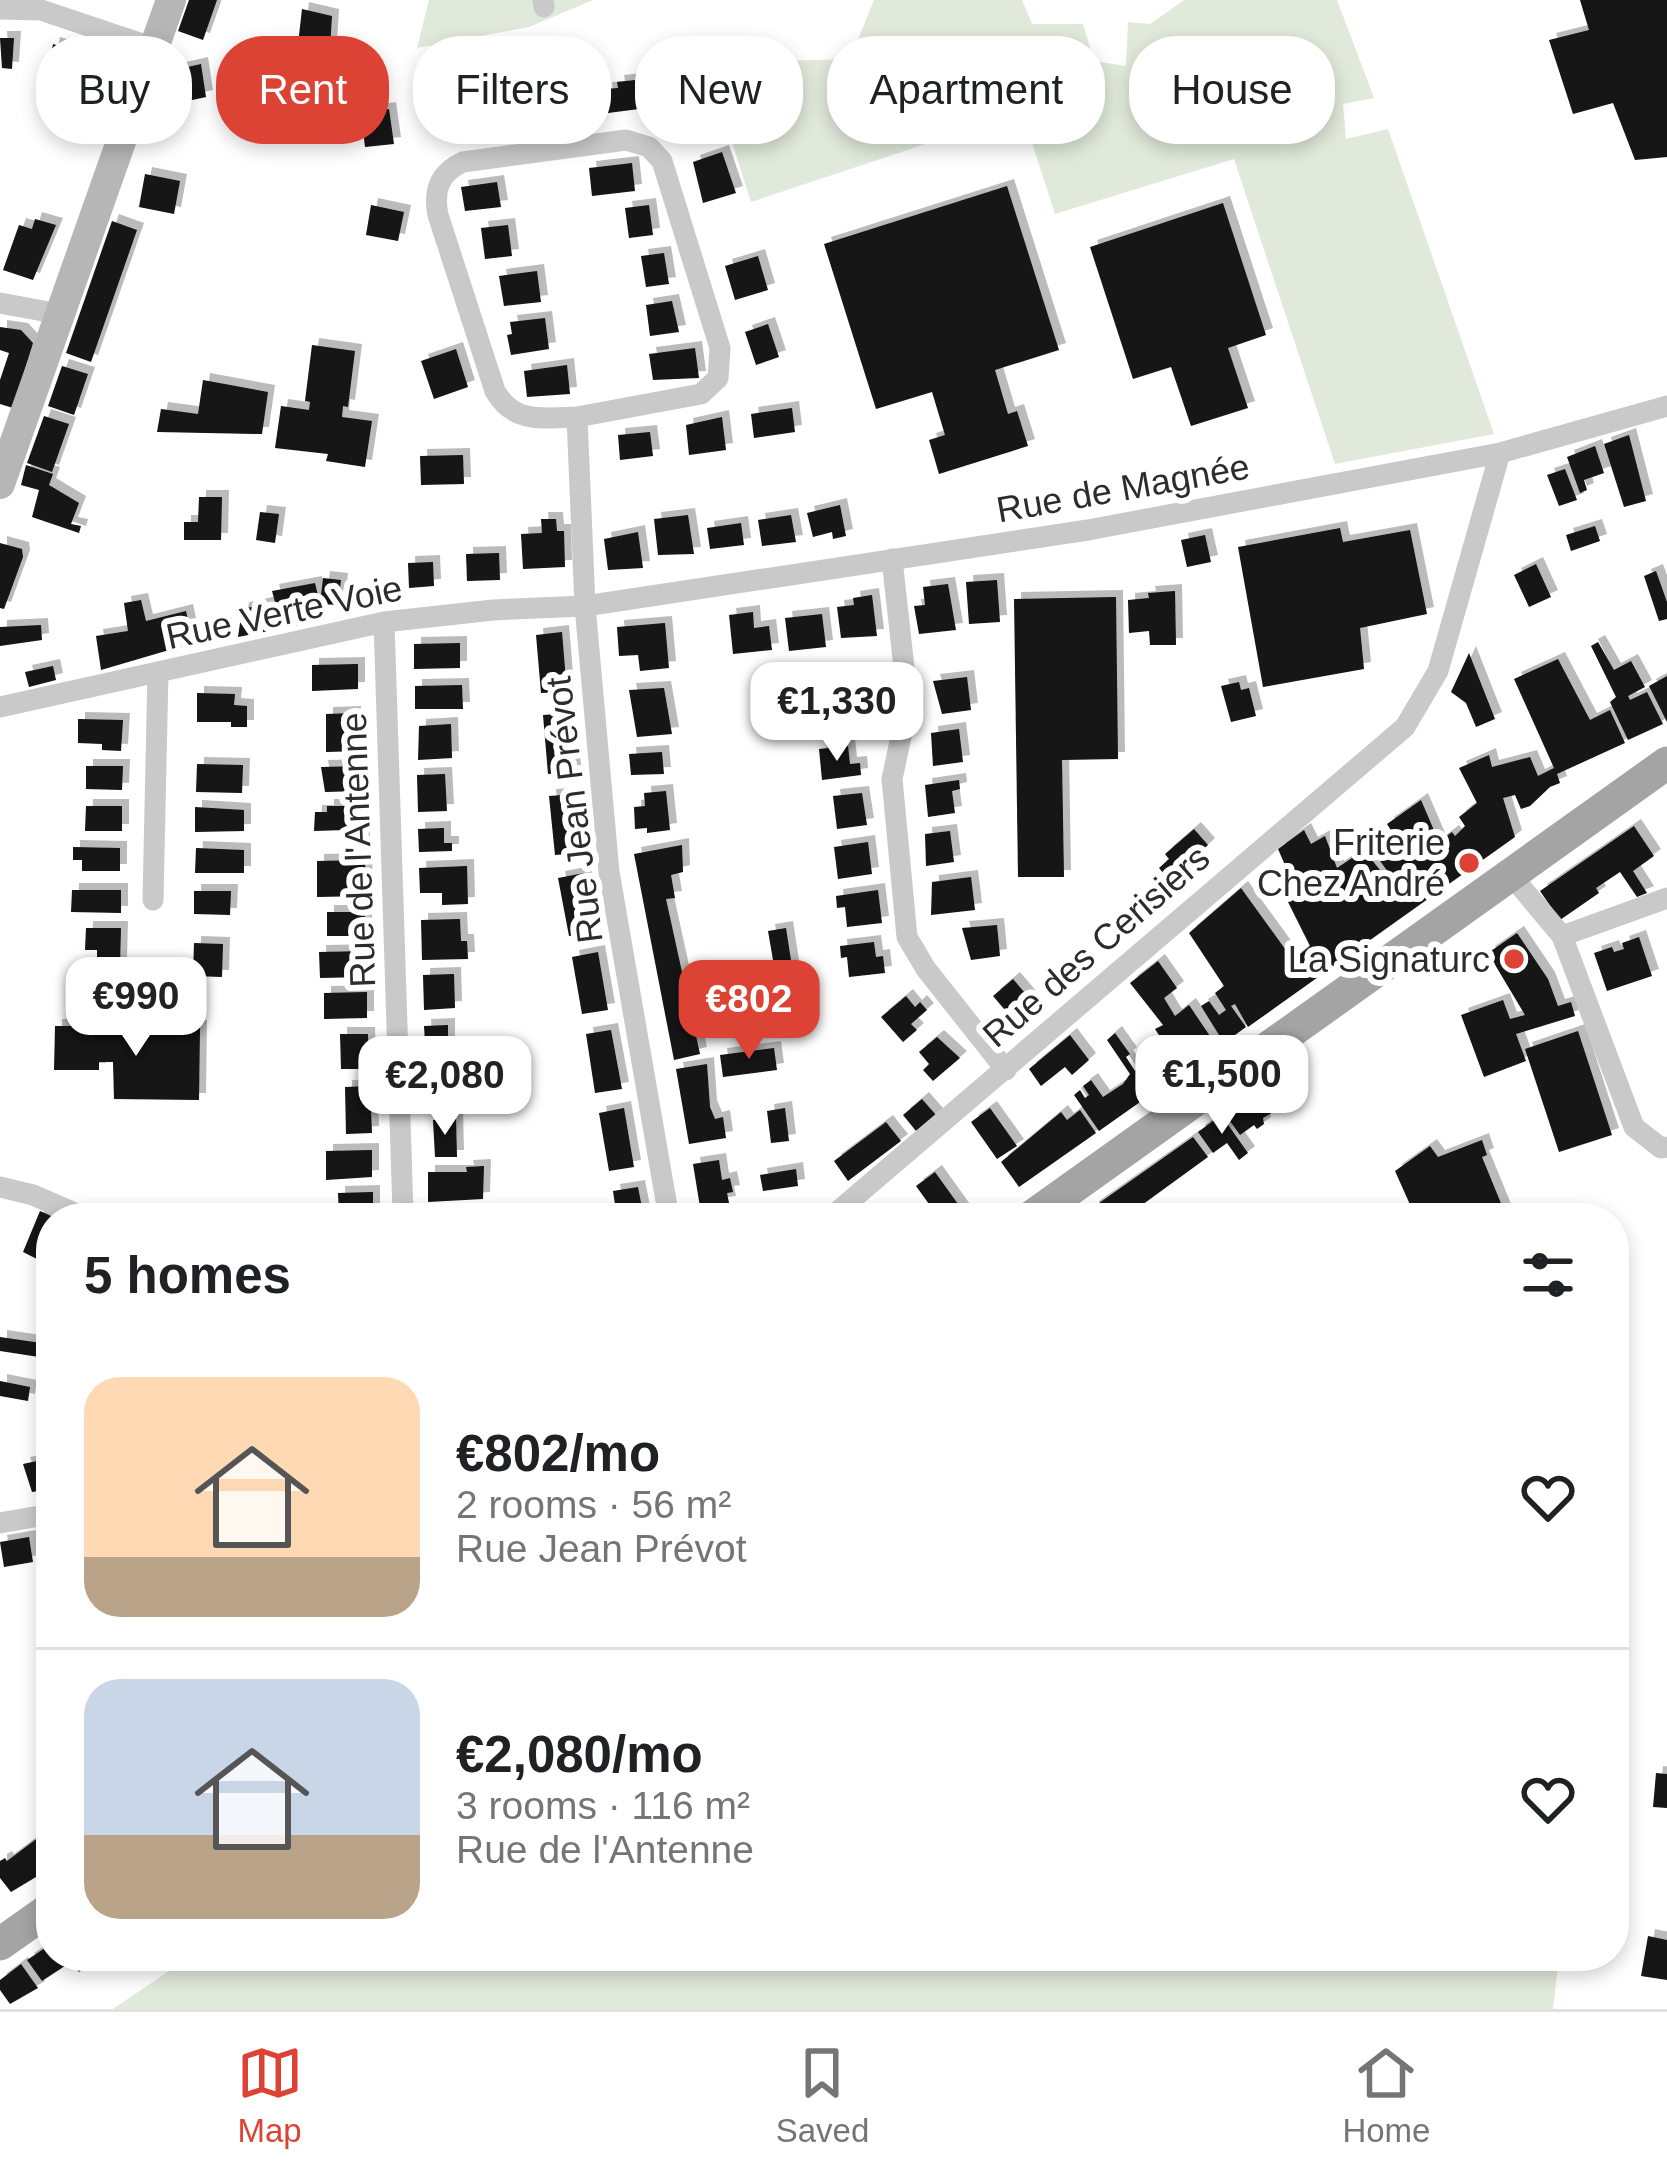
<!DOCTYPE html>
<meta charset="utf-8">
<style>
:root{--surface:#fff;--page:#f6f6f6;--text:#202124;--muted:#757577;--line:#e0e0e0;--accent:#dd4334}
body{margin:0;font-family:Helvetica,sans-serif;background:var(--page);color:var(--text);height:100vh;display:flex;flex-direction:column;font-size:45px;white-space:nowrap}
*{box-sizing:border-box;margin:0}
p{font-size:39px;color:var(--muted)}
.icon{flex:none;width:66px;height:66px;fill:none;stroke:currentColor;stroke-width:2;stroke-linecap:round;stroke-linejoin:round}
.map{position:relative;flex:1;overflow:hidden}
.side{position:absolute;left:36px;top:1203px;width:1593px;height:768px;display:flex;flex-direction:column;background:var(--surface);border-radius:48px;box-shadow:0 6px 18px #0003}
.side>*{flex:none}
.hud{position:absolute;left:36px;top:36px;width:1596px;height:108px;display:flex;gap:24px}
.price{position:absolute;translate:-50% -102px;padding:0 27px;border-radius:24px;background:#fff;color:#222;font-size:39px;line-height:78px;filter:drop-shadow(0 3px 6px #0008)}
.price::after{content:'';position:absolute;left:50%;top:72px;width:36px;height:27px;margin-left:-18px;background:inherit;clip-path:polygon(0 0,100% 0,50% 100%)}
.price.active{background:var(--accent);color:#fff}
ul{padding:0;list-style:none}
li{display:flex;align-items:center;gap:36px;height:300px;padding:0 48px}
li+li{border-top:3px solid var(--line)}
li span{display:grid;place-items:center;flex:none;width:336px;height:240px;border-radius:36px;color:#555}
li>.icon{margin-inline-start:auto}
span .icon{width:144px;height:144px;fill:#fffc;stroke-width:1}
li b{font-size:51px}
h2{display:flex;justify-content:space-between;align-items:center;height:144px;padding:0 48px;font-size:51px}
.pill{padding:0 42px;border-radius:48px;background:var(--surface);box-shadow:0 6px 18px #0003;font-size:42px;line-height:108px}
.pill.active{background:var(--accent);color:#fff}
.menu{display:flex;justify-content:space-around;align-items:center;height:168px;border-top:3px solid var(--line);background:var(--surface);font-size:33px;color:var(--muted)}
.menu a{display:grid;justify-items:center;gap:6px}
.menu .active{color:var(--accent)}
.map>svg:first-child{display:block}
.green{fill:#e0e9da}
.building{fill:#131313;filter:url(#shadow)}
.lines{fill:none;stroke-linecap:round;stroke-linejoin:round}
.minor{stroke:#c9c9c9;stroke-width:21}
.secondary{stroke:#b6b6b6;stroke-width:30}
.primary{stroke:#a4a4a4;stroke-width:33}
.poi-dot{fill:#dd4334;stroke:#fff;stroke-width:4.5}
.labels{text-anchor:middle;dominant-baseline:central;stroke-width:12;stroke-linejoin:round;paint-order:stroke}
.street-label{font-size:36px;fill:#2c2c2c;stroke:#fff}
.poi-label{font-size:36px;fill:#2c2c2c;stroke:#fff;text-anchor:end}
</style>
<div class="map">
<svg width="1667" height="2009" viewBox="0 0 1667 2009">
<defs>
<filter id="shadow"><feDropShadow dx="7" dy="-7" stdDeviation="0" flood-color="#0004"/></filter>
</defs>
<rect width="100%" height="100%" fill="#fff"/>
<!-- green -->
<path class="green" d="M429,0H593L529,27L417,48Z
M874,0H1022L1032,24H1083L1094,61L1126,66L1128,22L1150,24L1184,0H1337L1374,98L1343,104L1346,139L1388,129L1494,434L1335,464L1234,159L1055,214L1022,112L751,202L707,63L850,59Z
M191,1956H1559L1553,2009H113Z"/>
<!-- building -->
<path class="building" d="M189,0H217L203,40L178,31Z
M1580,0H1667V157L1635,160L1613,103L1573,114L1549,40L1589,30Z
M302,9L332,16L330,48L298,44Z
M0,38H14L12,69L2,68Z
M53,44L90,55L82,84L47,74Z
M201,64L206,97L174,104L167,80L171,79L170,71Z
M635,80L639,109L608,113L605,89L618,88L617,82Z
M692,80L713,118L680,136L659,97Z
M578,92L582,120L554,124L553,120L544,121L542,107Z
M522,96L526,127L487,130L483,106Z
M389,109L394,144L365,147L361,113Z
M462,109L465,134L437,137L433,113Z
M722,152L736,193L703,203L693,162Z
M632,163L635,191L592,196L589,168Z
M145,174L180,181L174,214L139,207Z
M497,182L501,207L465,211L461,187Z
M1007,186L1059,350L995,370L1008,414L1017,411L1028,446L939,474L929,440L945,435L932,392L876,409L824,244Z
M1223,203L1266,335L1228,348L1248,408L1191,426L1171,367L1133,379L1090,247Z
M371,205L404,212L398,241L366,235Z
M649,205L653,235L629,238L625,208Z
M35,219L56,225L33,280L3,270L19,225L32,229Z
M112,221L137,230L91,362L66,353Z
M508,225L512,256L485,259L481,228Z
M664,253L669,284L646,287L641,256Z
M758,256L768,290L735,300L725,266Z
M537,271L541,302L504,306L499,276Z
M672,301L679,332L650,336L646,305Z
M545,318L549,349L511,355L507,335L512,334L510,322Z
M768,324L779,357L756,365L745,332Z
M0,327L21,330L33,343L13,408L0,404V380L9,353L0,350Z
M312,345L355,351L348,407L343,406L342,417L372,421L365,467L326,461L328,454L275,448L281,406L309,410L310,402L305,401Z
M695,348L699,378L653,380L649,354Z
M456,349L468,387L434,399L421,361Z
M567,365L570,394L527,397L524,371Z
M62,366L88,374L74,415L48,406Z
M203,380L268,392L262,434L157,432L161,409L198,414Z
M792,408L795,432L754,438L751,414Z
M44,416L69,424L52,472L27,463Z
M722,417L726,450L689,455L686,425Z
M650,432L653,456L620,460L618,435Z
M1629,435L1646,501L1624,507L1604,444Z
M1595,446L1604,473L1584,480L1587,490L1580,493L1567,457Z
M463,455L464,484L421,485L420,456Z
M26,465L53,474L49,485L79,503L71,524L81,526L79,533L32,517L39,490L21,485Z
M1565,469L1577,500L1559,506L1547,475Z
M199,497H222L221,540H184V522H198Z
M840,505L846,536L833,539L832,532L813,537L807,513Z
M260,512L279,514L275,543L256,540Z
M688,515L694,554L658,555L654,519Z
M791,515L796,542L762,546L758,520Z
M541,519H556L557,531H564L565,567L523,569L521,534L542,533Z
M741,523L744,545L710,549L707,528Z
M1595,526L1600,541L1571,551L1566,535Z
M1340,528L1343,542L1410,530L1427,614L1360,628L1364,669L1263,687L1238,547Z
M638,532L643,568L608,570L604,539Z
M1205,535L1211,562L1187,567L1181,540Z
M0,543L22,549L23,557L4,609L0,608Z
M499,553L500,580L467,581L466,554Z
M433,562L434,586L409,588L408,563Z
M1536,564L1551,597L1529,607L1514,575Z
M1656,571L1667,602V619L1659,621L1644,576Z
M323,578L341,580L338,605L320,604L318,612L307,614L309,623L238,637L242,609L275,602L272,591L315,583L320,604Z
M997,580L1000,622L969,624L966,582Z
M948,584L956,630L919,634L914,606L925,605L923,587Z
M1175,591L1176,645H1150L1149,631L1129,633L1128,600L1149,598L1148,593Z
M872,595L877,636L841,638L837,607L854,605L853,598Z
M1116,597L1118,759L1062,760L1064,877H1018L1014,599Z
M141,600L146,621L186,611L193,643L101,670L96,636L128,631L124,603Z
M753,612L754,628L769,626L772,650L733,654L729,615Z
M822,614L826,647L789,651L785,618Z
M665,623L669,668L640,671L638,655L619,656L617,627Z
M41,625L42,640L0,646V627Z
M562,632L567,692L541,693L536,635Z
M1598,642L1614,670L1631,661L1645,687L1628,696L1630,700L1647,692L1663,724L1628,740L1610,702L1616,697L1591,646Z
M460,643V668L414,669V644Z
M1469,653L1495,719L1476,727L1466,703L1451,692Z
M1558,659L1590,720L1610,710L1625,743L1557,774L1560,783L1550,787L1530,806L1521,809L1515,795L1503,798L1515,837L1248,1027L1235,1004L1231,1006L1246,1027L1224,1043L1201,1006L1209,1001L1219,1015L1226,1010L1215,993L1224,986L1189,933L1241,888L1293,960L1310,946L1280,886L1292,881L1278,849L1304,830L1311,844L1325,836L1337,868L1364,850L1395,889L1399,887L1375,854L1397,840L1387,824L1421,800L1439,842L1452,832L1455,836L1465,826L1459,817L1477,803L1459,768L1489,755L1492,767L1530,757L1538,776L1554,768L1514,679Z
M358,664V689L312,691V665Z
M53,666L56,680L29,687L25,672Z
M1667,676V722L1649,686Z
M967,677L971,710L942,714L933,681Z
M1239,682L1241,690L1249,688L1256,716L1231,722L1221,686Z
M462,685L463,709H415V686Z
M664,688L672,734L637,737L629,690Z
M857,692V727L816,732L812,697Z
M197,693L235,694L234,705L247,706V727H231V722H197Z
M354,713V737H361V751L326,752V714Z
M569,713L574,772L548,774L543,715Z
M78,719L123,720L121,751L102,750V744L78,743Z
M451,724L452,758L418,760L419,726Z
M959,729L963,762L933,766L931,733Z
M848,746L850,764L860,763L861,775L822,780L819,749Z
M662,752L664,774L631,775L629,754Z
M197,764L243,765L242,793L196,792Z
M86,766H123L122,790L86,789Z
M361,766L360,791L325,792L321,767Z
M445,774L447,811L418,812L417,775Z
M959,780L960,789L952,791L955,813L928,817L925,785Z
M666,791L670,830L647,833V828L635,829L634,807L645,806L644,793Z
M862,793L867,825L837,829L833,796Z
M576,794L580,853L555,855L549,796Z
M86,806H122V831H85Z
M327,806H361L363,845H347L346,830L314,831L315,812H327Z
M195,807L244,810V831L195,832Z
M1634,826L1654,856L1633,871L1647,893L1637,897L1620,872L1596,888L1599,893L1560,920L1540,891Z
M444,828V843H452V851L419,852L418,829Z
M1194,829L1208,845L1194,858L1200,865L1175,887L1159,868L1169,859L1165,854Z
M950,831L954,862L926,866L925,834Z
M868,842L872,874L838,879L834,847Z
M682,845L683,872L671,875L675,898L666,899L700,1054L674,1060L634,854Z
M73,847L120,848V871H82V860H73Z
M196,848L244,850V873H195Z
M365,860L366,896L317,897V861Z
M467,866L468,904L442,905V893H420L419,868Z
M584,873L594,932L569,936L558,878Z
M971,877L975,910L931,915L932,882Z
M72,890H121V913L71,912Z
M878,890L882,923L847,927L845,907L837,908L836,896Z
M194,891H231L230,915L194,914Z
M327,912H365V936H327Z
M460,919L461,941H467L468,959L422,960L421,920Z
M997,925L1000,956L971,960L962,928Z
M86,928H121L120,965H97V950H85Z
M786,928L795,986L778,989L768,931Z
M1517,933L1548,979L1558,1006L1571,1002L1575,1016L1516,1034L1526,1061L1484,1077L1461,1015L1503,1000L1510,1019L1525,1015L1488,953Z
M1639,937L1652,976L1607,991L1594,953L1612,947L1614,952L1624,949L1622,943Z
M874,942L876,957L883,956L885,973L849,977L847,957L841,958L840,946Z
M194,943L223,944L222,977L193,976Z
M366,951V977L320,978L319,952Z
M598,952L608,1010L582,1014L572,957Z
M1158,961L1177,988L1164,998L1175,1016L1189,1005L1218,1048L1195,1064L1180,1043L1178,1047L1191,1066L1099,1131L1074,1095L1080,1090L1085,1098L1089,1095L1083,1086L1091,1080L1103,1097L1123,1084L1130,1074L1107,1040L1115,1033L1130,1054L1126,1057L1135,1071L1166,1046L1155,1029L1163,1025L1130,983Z
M454,974L455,1008L424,1010L423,975Z
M1013,979L1036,1006L1016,1023L993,996Z
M367,992V1018L324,1019V993Z
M742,996L743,1005L703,1013L701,1003Z
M906,996L915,1007L920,1002L927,1010L911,1024L917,1030L903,1042L881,1017Z
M448,1025V1060L426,1061L424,1026Z
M55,1026H99V1035H114L115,1026L200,1027L199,1100L114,1099L113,1062H99V1070H54Z
M611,1030L622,1089L595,1093L586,1034Z
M1578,1031L1612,1135L1559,1152L1525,1049Z
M340,1034H368L369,1069H341Z
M1070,1035L1089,1060L1072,1075L1065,1067L1041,1086L1029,1069Z
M937,1037L960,1058L933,1081L923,1070L929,1064L919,1052Z
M774,1048L777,1070L723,1077L720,1055Z
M707,1064L710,1107L715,1119L723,1117L726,1138L689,1144L676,1069Z
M462,1077L463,1101L427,1102V1079Z
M1273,1079L1290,1102L1263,1118L1264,1124L1257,1129L1254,1125L1240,1135L1225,1114Z
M370,1086L372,1133L346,1134L345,1087Z
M922,1099L936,1115L916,1131L903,1115Z
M624,1108L634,1167L609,1171L599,1113Z
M785,1108L789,1141L771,1143L767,1111Z
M990,1108L1017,1146L997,1159L971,1122Z
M1080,1110L1096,1133L1019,1187L1001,1162L1061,1112L1067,1120Z
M1221,1115L1248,1153L1239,1160L1227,1143L1213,1153L1198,1132Z
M456,1119L457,1157H435L433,1120Z
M886,1122L901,1141L848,1181L834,1161Z
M1193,1137L1208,1157L1124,1218H1100L1092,1208Z
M1482,1140L1487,1155L1482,1157L1507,1218H1416L1395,1171L1430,1146L1438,1157Z
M372,1150V1177L326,1180V1151Z
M719,1160L722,1180L730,1178L733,1192L727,1193L729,1203L700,1207L693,1164Z
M484,1166L483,1199L428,1202V1172H467L466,1167Z
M796,1169L798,1186L763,1191L760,1175Z
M935,1172L968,1218H939L916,1186Z
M638,1187L644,1218H617L613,1191Z
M373,1192V1216L339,1217L338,1193Z
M40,1211L51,1216V1266L23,1252Z
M0,1337L41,1343L39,1357L0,1351Z
M0,1381L30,1387L28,1401L0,1396Z
M51,1458V1489L32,1492L23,1464Z
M29,1537L33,1562L4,1567L0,1542Z
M1656,1773L1667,1774V1808L1653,1807Z
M51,1828V1868L11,1892L0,1878V1861L5,1858L7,1861Z
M1648,1936L1667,1940V1980L1641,1976Z
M51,1944V1956H101L79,1972L71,1962L42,1981L27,1960Z
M21,1964L38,1988L10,2004L0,1990V1980Z"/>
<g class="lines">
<!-- minor -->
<path class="minor" d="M543,0L544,7
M0,9L41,10L154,48
M0,303L60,314
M577,417C542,418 514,424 495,391L438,215C433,190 439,173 463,162L626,140L649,147L662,161L720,348L718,378L701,394L577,417L585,606L609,872L669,1218
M892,559L908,704L892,779L907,937L926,969L1006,1070
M384,622L403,1213L406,1218
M0,707L384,622L493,610L585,606L1088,530L1500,453L1667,406
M1511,875L1562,936L1634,1127L1661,1148L1667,1147
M153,900L158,672
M1562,936L1667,898
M0,1187L33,1195L86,1218
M830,1218L1405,727L1438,671L1500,453
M0,1523L51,1514"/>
<!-- secondary -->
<path class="secondary" d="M0,484L171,0"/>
<!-- primary -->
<path class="primary" d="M1030,1218L1667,763
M0,1944L51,1908"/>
</g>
<!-- markers -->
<g class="poi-dot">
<circle cx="1469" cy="863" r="12"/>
<circle cx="1514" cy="959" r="12"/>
</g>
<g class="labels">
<!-- street labels -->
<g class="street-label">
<text transform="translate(1123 488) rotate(-10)">Rue de Magnée</text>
<text transform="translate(284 612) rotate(-12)">Rue Verte Voie</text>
<text transform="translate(574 810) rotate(-97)">Rue Jean Prévot</text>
<text transform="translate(358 850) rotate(-92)">Rue de l'Antenne</text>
<text transform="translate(1096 946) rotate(-41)">Rue des Cerisiers</text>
</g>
<!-- poi labels -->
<g class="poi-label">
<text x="1445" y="842">Friterie<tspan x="1445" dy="41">Chez André</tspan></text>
<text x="1490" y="959">La Signaturc</text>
</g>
</g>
</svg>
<b class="price" style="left:837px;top:764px">€1,330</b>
<b class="price" style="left:136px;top:1059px">€990</b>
<b class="price active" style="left:749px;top:1062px">€802</b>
<b class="price" style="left:1222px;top:1137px">€1,500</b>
<b class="price" style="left:445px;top:1138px">€2,080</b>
<div class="hud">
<a class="pill">Buy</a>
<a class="pill active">Rent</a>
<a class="pill">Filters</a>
<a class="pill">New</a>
<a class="pill">Apartment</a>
<a class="pill">House</a>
</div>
<section class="side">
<h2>5 homes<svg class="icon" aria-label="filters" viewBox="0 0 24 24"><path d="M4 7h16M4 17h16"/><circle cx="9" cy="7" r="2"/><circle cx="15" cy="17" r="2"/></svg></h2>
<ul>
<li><span style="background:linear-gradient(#ffd9b3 75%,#b9a48a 0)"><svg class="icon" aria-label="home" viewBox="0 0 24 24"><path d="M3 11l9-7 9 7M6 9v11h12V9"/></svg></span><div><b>€802/mo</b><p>2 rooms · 56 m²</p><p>Rue Jean Prévot</p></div><svg class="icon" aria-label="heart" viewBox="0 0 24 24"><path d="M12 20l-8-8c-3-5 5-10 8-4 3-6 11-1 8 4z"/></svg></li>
<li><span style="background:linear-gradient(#c9d6e8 65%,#b9a48a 0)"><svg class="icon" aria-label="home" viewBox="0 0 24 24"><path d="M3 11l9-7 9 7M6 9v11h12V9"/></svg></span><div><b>€2,080/mo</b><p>3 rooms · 116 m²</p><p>Rue de l'Antenne</p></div><svg class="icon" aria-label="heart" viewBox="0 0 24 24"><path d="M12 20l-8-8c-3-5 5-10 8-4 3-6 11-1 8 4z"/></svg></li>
</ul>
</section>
</div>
<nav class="menu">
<a class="active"><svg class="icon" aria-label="map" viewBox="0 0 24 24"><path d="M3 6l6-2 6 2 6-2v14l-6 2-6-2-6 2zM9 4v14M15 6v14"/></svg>Map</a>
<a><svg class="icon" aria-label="saved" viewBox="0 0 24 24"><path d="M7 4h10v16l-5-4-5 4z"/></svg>Saved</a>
<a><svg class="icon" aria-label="home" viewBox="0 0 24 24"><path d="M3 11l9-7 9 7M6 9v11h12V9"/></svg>Home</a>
</nav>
